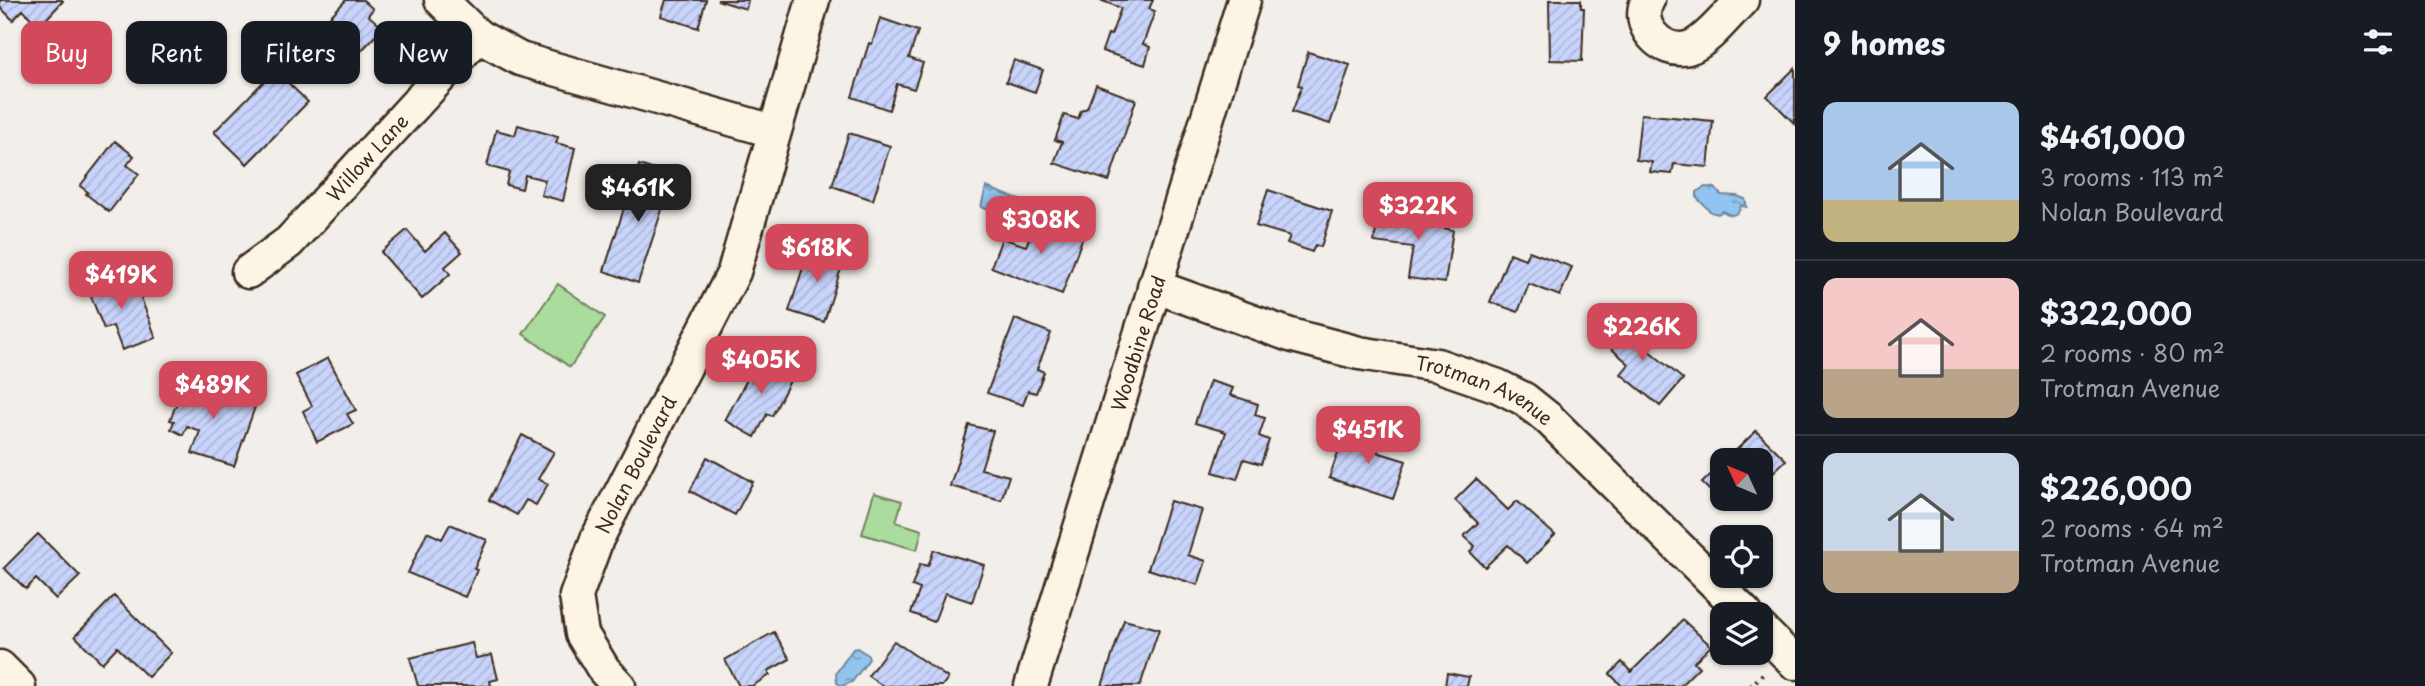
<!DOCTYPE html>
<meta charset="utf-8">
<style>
:root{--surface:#171b24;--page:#242831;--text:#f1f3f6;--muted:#9ea1a6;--line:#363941;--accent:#d1495b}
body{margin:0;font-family:"Playpen Sans",sans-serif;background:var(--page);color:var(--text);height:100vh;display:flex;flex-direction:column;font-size:26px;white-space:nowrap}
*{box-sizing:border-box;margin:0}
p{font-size:23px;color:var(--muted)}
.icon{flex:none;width:38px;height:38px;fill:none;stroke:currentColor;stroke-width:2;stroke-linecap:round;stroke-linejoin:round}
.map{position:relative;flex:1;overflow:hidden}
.details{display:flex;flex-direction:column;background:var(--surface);width:630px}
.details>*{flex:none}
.top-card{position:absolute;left:21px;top:21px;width:665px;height:63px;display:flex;gap:14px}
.needle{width:46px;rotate:314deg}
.fabs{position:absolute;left:1710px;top:448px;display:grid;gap:14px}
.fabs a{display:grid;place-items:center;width:63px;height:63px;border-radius:14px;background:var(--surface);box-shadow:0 2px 5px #0004;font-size:35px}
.price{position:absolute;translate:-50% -60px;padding:0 16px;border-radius:14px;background:var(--accent);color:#fff;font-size:23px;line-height:46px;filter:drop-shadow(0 2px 4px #0008)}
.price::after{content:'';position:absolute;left:50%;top:42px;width:21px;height:16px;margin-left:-10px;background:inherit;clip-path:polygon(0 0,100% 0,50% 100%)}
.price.selected{background:#222;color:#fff}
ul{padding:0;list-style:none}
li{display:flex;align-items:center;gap:21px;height:175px;padding:0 28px}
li+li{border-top:2px solid var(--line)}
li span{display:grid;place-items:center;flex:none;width:196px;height:140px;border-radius:14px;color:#555}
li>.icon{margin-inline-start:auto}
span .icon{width:84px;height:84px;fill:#fffc;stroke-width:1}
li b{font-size:30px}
h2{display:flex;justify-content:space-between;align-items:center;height:84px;padding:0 28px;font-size:30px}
.tag{padding:0 24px;border-radius:14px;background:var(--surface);box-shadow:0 2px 5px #0004;font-size:24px;line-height:63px}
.tag.selected{background:var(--accent);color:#fff}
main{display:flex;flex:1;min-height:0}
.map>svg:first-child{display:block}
.garden{fill:#a9dc9d;stroke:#72835e;stroke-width:2}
.water{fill:url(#water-ripples);stroke:#6f869b;stroke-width:2}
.building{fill:url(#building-hatch);stroke:#3b2a1e;stroke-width:2}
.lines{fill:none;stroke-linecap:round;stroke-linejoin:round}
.minor-casing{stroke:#3b2a1e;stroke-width:37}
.path{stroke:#3b2a1e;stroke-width:4.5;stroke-dasharray:2 5;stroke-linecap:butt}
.minor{stroke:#fcf5e5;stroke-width:32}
.labels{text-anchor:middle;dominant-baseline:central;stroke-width:7;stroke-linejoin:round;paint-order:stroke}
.street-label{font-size:19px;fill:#3b2a1e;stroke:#fcf5e5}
</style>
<main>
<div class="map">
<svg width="1795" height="686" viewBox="0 0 1795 686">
<defs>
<pattern id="water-ripples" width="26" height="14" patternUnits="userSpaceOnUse" patternTransform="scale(1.75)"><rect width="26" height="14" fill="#91c4ee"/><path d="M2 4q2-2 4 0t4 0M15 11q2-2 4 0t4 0" fill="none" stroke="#789fc0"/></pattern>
<pattern id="building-hatch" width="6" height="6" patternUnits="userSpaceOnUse" patternTransform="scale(1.75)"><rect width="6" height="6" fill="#c8d4fb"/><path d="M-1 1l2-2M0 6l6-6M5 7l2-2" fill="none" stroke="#adb6d7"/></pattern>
</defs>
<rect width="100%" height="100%" fill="#f2eee9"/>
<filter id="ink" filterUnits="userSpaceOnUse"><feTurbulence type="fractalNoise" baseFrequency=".0143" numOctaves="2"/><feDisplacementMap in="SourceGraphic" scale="14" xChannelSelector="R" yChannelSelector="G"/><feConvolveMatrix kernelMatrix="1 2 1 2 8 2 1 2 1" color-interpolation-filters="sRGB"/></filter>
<g filter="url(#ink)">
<!-- garden -->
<path class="garden" d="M558,284L605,317L570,367L523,334Z
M874,493L902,501L896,522L922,530L917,550L862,534Z"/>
<!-- water -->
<path class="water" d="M986,187L1020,200L1015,219L981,207Z
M1705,187L1715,188L1721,195L1737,196L1745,199L1747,207L1741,206C1738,216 1731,217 1723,211L1718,214L1711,212L1697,198V192Z
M857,648L868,655L869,659L852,682L842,686L837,683L836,673L853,649Z"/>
<!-- building -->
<path class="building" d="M0,0H62L63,1L39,27L23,10L13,20L0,7Z
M346,0H363L373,9L368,15L383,28L340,73L314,48L327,34L320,27Z
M666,0H706L698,28L661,16Z
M717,0H748L746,9Z
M1100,0H1153L1149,9L1155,11L1143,44L1150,47L1145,65L1102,51L1108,34L1111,35L1121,8Z
M1549,0H1581V8H1584L1582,61L1550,60Z
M880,18L918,31L909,58L923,63L914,89L897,84L889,110L852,97L869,43L872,44Z
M1308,52L1350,65L1330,124L1292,112L1302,86L1298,85Z
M1014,60L1043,70L1035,92L1006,82Z
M1795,68V124L1767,96Z
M275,70L308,102L247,164L214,132Z
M1096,85L1136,100L1109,181L1054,163L1062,142L1055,140L1064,115L1078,119L1081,111L1087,108Z
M1641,114L1713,121L1708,167L1674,164L1672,174L1650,172L1652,162L1636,160Z
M518,125L558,137L556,143L575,148L563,201L541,195L545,180L525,175L522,189L506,185L509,172L487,166L496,130L515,135Z
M849,133L890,146L873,200L832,186Z
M115,141L134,156L127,165L139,174L109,212L86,194L88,192L80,186Z
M639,165L673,176L638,283L604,271L626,202L623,198L626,192L630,191Z
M1268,190L1332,211L1321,247L1315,245L1312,252L1287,243L1290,236L1256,226Z
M1380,207L1400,210L1399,214L1444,219L1443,228L1453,230L1445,283L1408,278L1413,247L1374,242Z
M1037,217L1084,234L1062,294L991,267L1002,238L1026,246Z
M407,230L425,251L445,233L462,252L445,267L450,274L422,299L381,252Z
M810,246L845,256L824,322L789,311Z
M1529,251L1572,267L1560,296L1529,284L1518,312L1490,302L1510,253L1525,259Z
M117,271L126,295L138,290L156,338L122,350L113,326L104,329L86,284Z
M1015,319L1051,333L1037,369L1044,372L1036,393L1028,391L1023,405L987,393Z
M1613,321L1634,337L1640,330L1654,343L1648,350L1683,379L1660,406L1621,374L1629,364L1599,338Z
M767,355L796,369L772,416L767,414L755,437L725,420L748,378L753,381Z
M328,358L356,410L347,414L353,424L317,442L303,411L312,406L296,375Z
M200,380L222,387L219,395L255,407L234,466L192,453L200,431L187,426L183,435L171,429L174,421L170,420L184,385L197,389Z
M1210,381L1233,388L1230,395L1258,404L1255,415L1265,418L1259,436L1269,440L1261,464L1244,459L1237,479L1213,472L1226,432L1195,423Z
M969,425L993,431L981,469L1009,476L1001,500L950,486Z
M1360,430L1382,436L1377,452L1406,461L1393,499L1329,478L1342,441L1355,445Z
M1756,431L1786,460L1766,479L1762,473L1760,474V460H1726Z
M522,435L554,452L538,479L548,484L536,505L526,500L517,515L489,500Z
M707,457L753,482L735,515L690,491Z
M1722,464V499H1741L1730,510L1702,483Z
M1476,479L1508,510L1517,501L1555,535L1527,563L1508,545L1485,567L1470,552L1475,546L1464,536L1478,523L1455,500Z
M1170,501L1202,510L1188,555L1206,561L1198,585L1148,569Z
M450,524L487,540L474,569L477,570L465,597L408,573L427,532L442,539Z
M38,534L80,576L56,599L36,579L26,589L4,568Z
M934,550L984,565L972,602L945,593L934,622L911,613L920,589L912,586L920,564L928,566Z
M114,596L171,653L148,677L117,647L102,663L75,636Z
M1124,620L1159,629L1140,686H1102Z
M1683,620L1711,646L1694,662L1699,667L1680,686H1622L1610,674L1622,662L1631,672Z
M774,632L790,659L768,671L770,675L752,686H739L725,660Z
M894,641L948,678L942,686H883L868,676Z
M472,643L476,658L492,655L498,679L490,681L491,686H418L410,658Z
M1447,673L1469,677L1467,686H1445Z"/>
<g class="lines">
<!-- minor casing -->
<g class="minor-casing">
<g id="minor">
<path d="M441,0L478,36L520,59L773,131"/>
<path d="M1648,0C1634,24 1661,55 1688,48C1706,43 1729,13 1742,0"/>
<path id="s1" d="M248,272L289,242L478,36"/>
<path id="s2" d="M1154,286L1290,335L1359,353L1437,365L1498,386L1524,399L1549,419L1746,614"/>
<path d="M1760,628L1795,663"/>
<path d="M0,667L19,686"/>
<path id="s3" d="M619,686L604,670L582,634L576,596L597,539L734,272L813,0"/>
<path id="s4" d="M1031,686L1244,0"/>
</g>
</g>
<!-- path -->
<path class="path" d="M1751,686L1765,672"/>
<!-- minor -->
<use href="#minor" class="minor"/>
</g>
</g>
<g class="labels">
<!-- street labels -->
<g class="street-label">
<text stroke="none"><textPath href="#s1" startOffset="166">Willow Lane</textPath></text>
<text stroke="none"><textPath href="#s4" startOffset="359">Woodbine Road</textPath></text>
<text stroke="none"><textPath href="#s2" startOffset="348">Trotman Avenue</textPath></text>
<text stroke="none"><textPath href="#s3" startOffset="247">Nolan Boulevard</textPath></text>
</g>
</g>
</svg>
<div class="fabs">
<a><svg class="needle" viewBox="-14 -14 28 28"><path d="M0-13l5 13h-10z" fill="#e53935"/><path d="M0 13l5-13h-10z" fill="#9ea1a6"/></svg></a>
<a><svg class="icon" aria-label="locate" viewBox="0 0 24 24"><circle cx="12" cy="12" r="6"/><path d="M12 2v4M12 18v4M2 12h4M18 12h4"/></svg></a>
<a><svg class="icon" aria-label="layers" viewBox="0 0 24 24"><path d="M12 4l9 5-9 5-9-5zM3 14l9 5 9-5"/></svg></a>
</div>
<b class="price selected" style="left:638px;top:224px">$461K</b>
<b class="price" style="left:1418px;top:242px">$322K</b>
<b class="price" style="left:1041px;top:256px">$308K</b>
<b class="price" style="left:817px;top:284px">$618K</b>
<b class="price" style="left:121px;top:311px">$419K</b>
<b class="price" style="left:1642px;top:363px">$226K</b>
<b class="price" style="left:761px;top:396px">$405K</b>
<b class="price" style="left:213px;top:421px">$489K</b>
<b class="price" style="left:1368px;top:466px">$451K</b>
<div class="top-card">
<a class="tag selected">Buy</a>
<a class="tag">Rent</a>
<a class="tag">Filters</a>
<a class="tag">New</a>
</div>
</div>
<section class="details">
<h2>9 homes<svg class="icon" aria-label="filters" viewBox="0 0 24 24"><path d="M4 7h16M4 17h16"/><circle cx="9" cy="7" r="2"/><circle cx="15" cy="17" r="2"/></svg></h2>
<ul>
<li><span style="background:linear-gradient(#a9c7e8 70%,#c2b280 0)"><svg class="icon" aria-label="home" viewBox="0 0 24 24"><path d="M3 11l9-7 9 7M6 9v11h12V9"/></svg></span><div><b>$461,000</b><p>3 rooms · 113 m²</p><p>Nolan Boulevard</p></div></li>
<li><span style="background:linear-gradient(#f6c9c9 65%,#b9a48a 0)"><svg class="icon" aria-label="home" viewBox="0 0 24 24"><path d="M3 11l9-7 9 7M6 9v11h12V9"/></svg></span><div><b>$322,000</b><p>2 rooms · 80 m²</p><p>Trotman Avenue</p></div></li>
<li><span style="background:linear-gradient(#c9d6e8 70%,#b9a48a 0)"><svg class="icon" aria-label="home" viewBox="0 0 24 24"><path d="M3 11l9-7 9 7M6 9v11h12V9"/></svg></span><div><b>$226,000</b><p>2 rooms · 64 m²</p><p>Trotman Avenue</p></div></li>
</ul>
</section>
</main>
